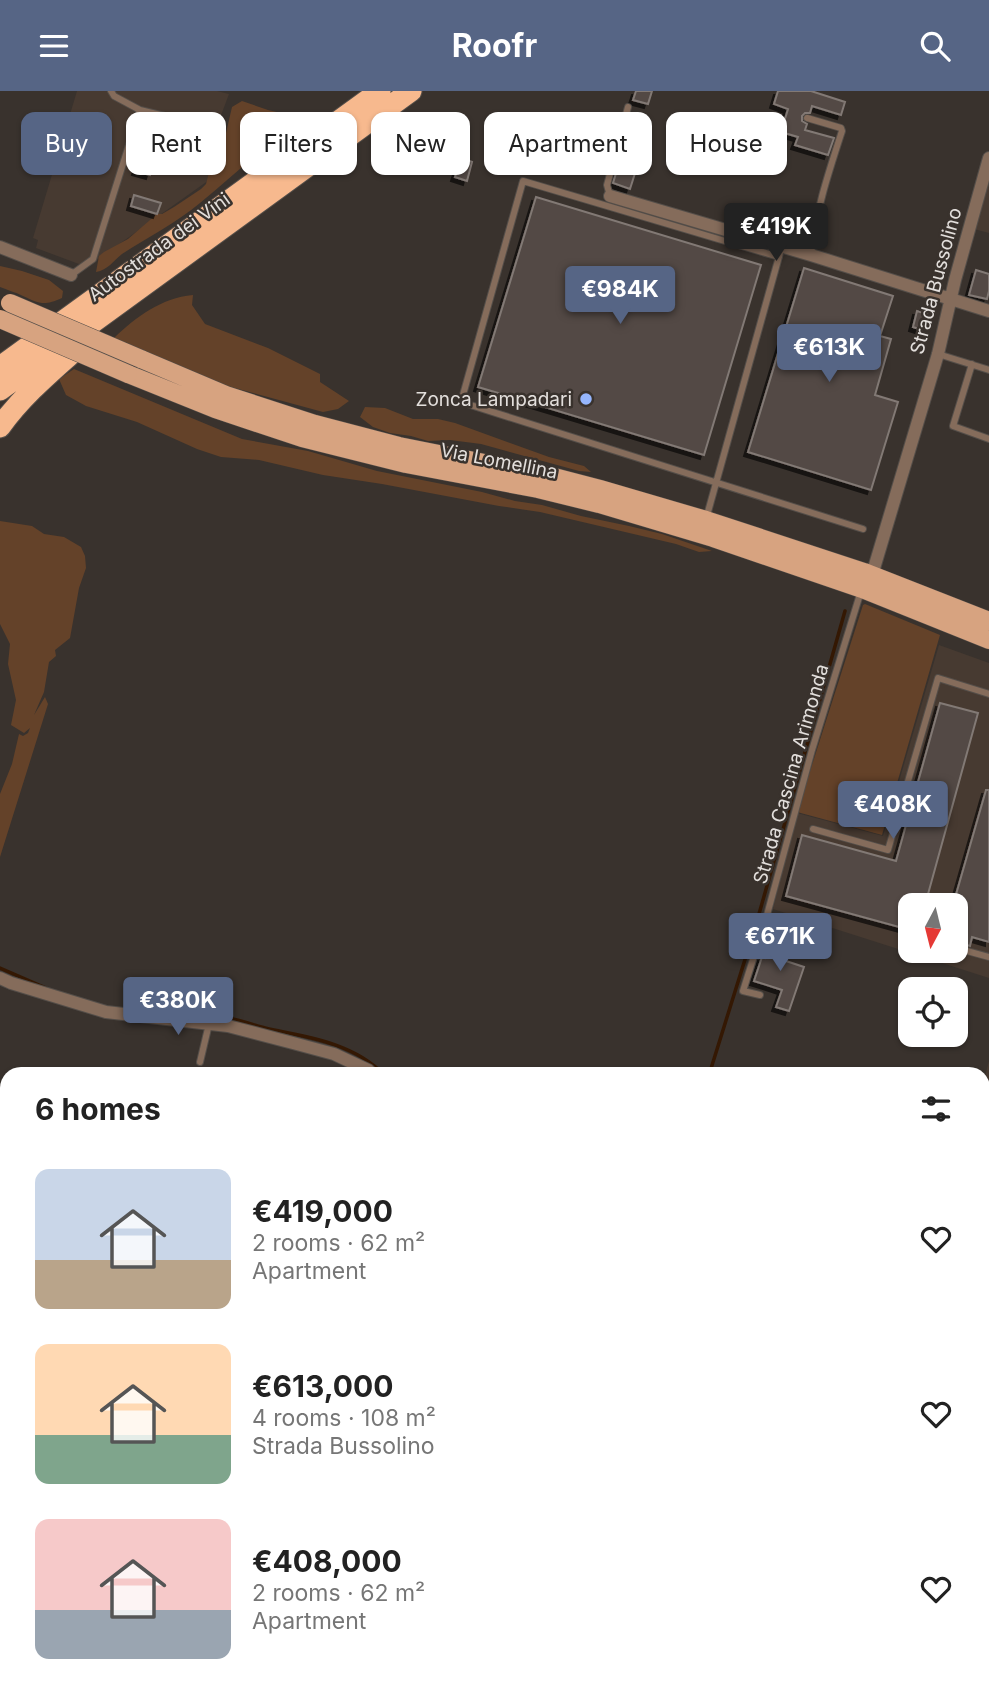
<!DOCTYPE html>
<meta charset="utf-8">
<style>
:root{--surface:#fff;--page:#f6f6f6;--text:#222;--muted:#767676;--accent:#566585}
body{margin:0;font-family:Inter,sans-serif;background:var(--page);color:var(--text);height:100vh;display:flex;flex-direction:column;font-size:26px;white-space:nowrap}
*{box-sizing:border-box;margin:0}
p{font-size:23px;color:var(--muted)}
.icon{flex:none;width:38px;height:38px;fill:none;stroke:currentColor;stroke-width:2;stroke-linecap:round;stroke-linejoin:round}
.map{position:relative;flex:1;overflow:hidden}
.details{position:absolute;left:0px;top:976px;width:990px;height:625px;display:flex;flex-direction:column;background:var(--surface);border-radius:21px 21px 0 0;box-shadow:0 2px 5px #0004}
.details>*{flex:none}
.guide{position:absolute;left:21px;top:21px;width:948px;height:63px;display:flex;gap:14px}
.needle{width:46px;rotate:187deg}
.fabs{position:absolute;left:898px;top:802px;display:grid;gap:14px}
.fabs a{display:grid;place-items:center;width:70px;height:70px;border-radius:14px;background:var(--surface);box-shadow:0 2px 5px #0004;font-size:35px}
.price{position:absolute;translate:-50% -60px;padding:0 16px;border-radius:7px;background:var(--accent);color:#fff;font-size:23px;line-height:46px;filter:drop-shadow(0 2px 4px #0008)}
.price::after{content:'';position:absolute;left:50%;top:42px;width:21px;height:16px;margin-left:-10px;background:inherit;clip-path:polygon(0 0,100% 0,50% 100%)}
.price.current{background:#222;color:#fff}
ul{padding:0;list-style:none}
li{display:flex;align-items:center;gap:21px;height:175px;padding:0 35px}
li span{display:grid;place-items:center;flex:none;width:196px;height:140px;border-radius:14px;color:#555}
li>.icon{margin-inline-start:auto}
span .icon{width:84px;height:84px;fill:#fffc;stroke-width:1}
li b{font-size:30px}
h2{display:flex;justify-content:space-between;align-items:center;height:84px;padding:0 35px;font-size:30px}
.chip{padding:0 24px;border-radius:14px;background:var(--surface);box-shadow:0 2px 5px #0004;font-size:24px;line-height:63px}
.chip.current{background:var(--accent);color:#fff}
header{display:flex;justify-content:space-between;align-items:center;height:91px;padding:0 35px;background:var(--accent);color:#fff;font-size:32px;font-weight:700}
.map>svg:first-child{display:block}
.built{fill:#473a31;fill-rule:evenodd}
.green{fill:#644229}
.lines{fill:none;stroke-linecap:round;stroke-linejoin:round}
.stream{stroke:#341803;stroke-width:3.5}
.building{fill:#524a45;stroke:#827974;stroke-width:2;filter:url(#shadow)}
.service-casing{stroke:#544e49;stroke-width:8}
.minor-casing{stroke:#544e49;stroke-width:14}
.primary-casing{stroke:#544e49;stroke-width:19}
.motorway-casing{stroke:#544e49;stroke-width:23}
.service{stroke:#856c5b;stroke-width:6}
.minor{stroke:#856c5b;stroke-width:12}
.primary{stroke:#d7a380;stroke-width:18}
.motorway{stroke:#f7b98e;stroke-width:21}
.primary-bridge-casing{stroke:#544e49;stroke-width:19;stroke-linecap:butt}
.primary-bridge{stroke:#d7a380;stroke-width:18}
.poi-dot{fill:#96b6fd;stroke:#39322d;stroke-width:2.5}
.labels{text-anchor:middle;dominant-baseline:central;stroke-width:5;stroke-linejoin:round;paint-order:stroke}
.street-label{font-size:19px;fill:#e3dfdc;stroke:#39322d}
.poi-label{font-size:19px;fill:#e3dfdc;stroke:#39322d;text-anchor:end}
</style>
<header><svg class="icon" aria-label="menu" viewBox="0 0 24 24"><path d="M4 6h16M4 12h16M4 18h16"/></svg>Roofr<svg class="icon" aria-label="search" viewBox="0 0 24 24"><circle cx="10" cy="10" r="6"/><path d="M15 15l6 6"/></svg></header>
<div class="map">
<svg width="989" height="1600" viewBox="0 0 989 1600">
<defs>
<filter id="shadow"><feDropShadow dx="-4" dy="4" stdDeviation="0" flood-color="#0009"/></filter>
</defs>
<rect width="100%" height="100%" fill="#39322d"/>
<!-- built -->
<path class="built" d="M77,0H217L229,3L217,35L209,89L87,176L36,157L38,149L33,147Z
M989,85V142L974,138Z
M939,554L989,572V887L773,818L797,722L883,745ZM910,814H956V859H910Z
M989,970V1281L984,1278V989Z"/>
<!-- green -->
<path class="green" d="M242,10L268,19L307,28L305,31L291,32L286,36L284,43C254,64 228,89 200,112C176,132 148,146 122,163C113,170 108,179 96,181L99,165L104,161L128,148L157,123H162L174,116L201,98L206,93L215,58L226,42L232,16Z
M0,175L22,180L49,189L63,200L62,207C44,215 40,213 23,205C15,201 7,199 0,196Z
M193,204L192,214L205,233L268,257L320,283V291L349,310L338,318L323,321L227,295L114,247C136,226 161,207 193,204Z
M74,278L242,348L308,360L377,380L482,401L515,410L542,414L581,425L629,435L662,443L712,460L699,461L676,453L540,421L499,415L382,393L323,384L259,369L221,366L197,358L137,331L86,315L66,304L59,288Z
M365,316L385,317L413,328H438L455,332L549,366L584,375L591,381L579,380L481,353L450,349L428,350L411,345L390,342L373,336L360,326Z
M0,430L32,435L44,443L64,446L81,456L85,465L86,477L79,497L70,547L55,559L56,565L49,571L44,601L34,624L45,606L48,613L0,766V703L12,673L19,643L23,645L28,642L30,637L24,642L11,634L16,609L8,573L10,553L0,533Z
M865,513L940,544L882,744L797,721L863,514Z"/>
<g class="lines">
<!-- stream -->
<path class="stream" d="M0,877L46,897
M184,924C198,925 213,924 227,927C241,929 255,935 269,938C309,946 355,953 384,984
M709,984L757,830L845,520
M539,1600L540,1594"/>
</g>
<!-- building -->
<path class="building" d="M636,0H652L648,13L633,9Z
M778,0H811L845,11L841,24L812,15L810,22H805L802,25V30L807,33L805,39L834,47L828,64L795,54L798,46L781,41L788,18L774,13Z
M150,40L162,44L150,84L136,80L146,46L148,47Z
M461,67L472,71L467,90L455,86Z
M619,73L636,79L630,98L613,92Z
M134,104L161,112L157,123L131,115Z
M536,106L761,174L704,364L478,296Z
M804,177L893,205L880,245L891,248L875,304L898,311L871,399L748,361Z
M976,179L989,183V200L987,208L969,204Z
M917,220L927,223L922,239L913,236Z
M940,612L978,622L925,814H910V839L786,805L802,744L896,770Z
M986,699H989V851L972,846L970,855L957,851L959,843L956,842V814H953Z
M771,847L788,852L783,869L804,876L789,920L776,916L782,899L754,890L762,866L765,867Z"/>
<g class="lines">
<!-- service casing -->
<g class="service-casing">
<path id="service" d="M140,19L181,29L188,35L190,43L181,79
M807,27L841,37L842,40C829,80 815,122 811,164
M610,105L607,94L628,16
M779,166L523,90L461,311L863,438
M71,184L93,168L140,19L114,5L111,0
M938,263L989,279
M972,273L953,335L989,348
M706,428L780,162
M813,738L888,759L938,587L989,603
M956,857L989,866
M760,904L743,900L767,824L812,659L861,500
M200,971L209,933
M984,1468L989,1450
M944,1600L946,1594"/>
</g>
<!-- minor casing -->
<g class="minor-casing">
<path id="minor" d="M610,105L811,164L989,220
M0,156L71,184
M872,484L938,263L955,189L989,67
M0,887L11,892L106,921L228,935L293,952L334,963L368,979L373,984
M984,1283L989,1286"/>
</g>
<!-- primary casing -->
<g class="primary-casing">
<path id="primary" d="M141,268L226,304L315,333L399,355L554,386L600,398L706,429L864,481L989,530
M128,283L215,318L302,347L406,373L538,398L599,413L713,447L862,498L989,549"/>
</g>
<!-- motorway casing -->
<g class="motorway-casing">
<path id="motorway" d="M0,276L380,0
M0,299L411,0
M0,336C22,305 51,281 79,256"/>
</g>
<!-- service -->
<use href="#service" class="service"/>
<!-- minor -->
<use href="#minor" class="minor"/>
<!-- primary -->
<use href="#primary" class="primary"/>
<!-- motorway -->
<use href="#motorway" class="motorway"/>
<!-- primary-bridge casing -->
<g class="primary-bridge-casing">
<path id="primary-bridge" d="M10,212L141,268
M0,228L128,283"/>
</g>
<!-- primary-bridge -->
<use href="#primary-bridge" class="primary-bridge"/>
</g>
<!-- markers -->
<circle class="poi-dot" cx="586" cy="308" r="7"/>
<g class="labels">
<!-- street labels -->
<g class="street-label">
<text transform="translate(159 156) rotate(-36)">Autostrada dei Vini</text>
<text transform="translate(936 190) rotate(-75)">Strada Bussolino</text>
<text transform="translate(499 370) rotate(11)">Via Lomellina</text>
<text transform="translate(791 683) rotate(-74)">Strada Cascina Arimonda</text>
</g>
<!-- poi labels -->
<g class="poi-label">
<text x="572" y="308">Zonca Lampadari</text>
</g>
</g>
</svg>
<div class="fabs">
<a><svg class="needle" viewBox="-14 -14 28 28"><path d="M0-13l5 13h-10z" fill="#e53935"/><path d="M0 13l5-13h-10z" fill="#767676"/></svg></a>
<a><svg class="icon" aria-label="locate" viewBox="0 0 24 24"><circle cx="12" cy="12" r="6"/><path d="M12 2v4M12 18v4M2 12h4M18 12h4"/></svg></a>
</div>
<b class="price current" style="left:776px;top:172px">€419K</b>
<b class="price" style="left:620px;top:235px">€984K</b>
<b class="price" style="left:829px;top:293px">€613K</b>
<b class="price" style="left:893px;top:750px">€408K</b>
<b class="price" style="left:780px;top:882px">€671K</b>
<b class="price" style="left:178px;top:946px">€380K</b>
<div class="guide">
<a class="chip current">Buy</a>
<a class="chip">Rent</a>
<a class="chip">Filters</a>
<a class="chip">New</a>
<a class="chip">Apartment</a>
<a class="chip">House</a>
</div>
<section class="details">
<h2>6 homes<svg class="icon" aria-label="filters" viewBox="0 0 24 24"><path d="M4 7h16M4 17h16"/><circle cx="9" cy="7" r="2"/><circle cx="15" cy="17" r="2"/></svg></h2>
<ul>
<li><span style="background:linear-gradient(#c9d6e8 65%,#b9a48a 0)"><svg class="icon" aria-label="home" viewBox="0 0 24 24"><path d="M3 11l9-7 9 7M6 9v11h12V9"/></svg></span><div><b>€419,000</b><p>2 rooms · 62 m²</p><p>Apartment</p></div><svg class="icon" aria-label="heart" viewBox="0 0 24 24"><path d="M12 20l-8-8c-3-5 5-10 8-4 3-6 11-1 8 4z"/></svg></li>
<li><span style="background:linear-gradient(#ffd9b3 65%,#7fa58c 0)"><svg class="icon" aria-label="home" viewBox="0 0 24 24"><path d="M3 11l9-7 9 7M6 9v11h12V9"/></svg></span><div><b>€613,000</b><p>4 rooms · 108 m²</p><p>Strada Bussolino</p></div><svg class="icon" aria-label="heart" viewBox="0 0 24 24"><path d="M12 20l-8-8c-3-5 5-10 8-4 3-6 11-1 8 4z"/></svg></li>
<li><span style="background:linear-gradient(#f6c9c9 65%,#9aa5b1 0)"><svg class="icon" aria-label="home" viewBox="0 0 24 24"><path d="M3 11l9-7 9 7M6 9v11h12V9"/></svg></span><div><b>€408,000</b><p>2 rooms · 62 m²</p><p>Apartment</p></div><svg class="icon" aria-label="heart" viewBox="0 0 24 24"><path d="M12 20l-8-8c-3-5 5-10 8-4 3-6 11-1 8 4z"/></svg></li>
</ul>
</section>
</div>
